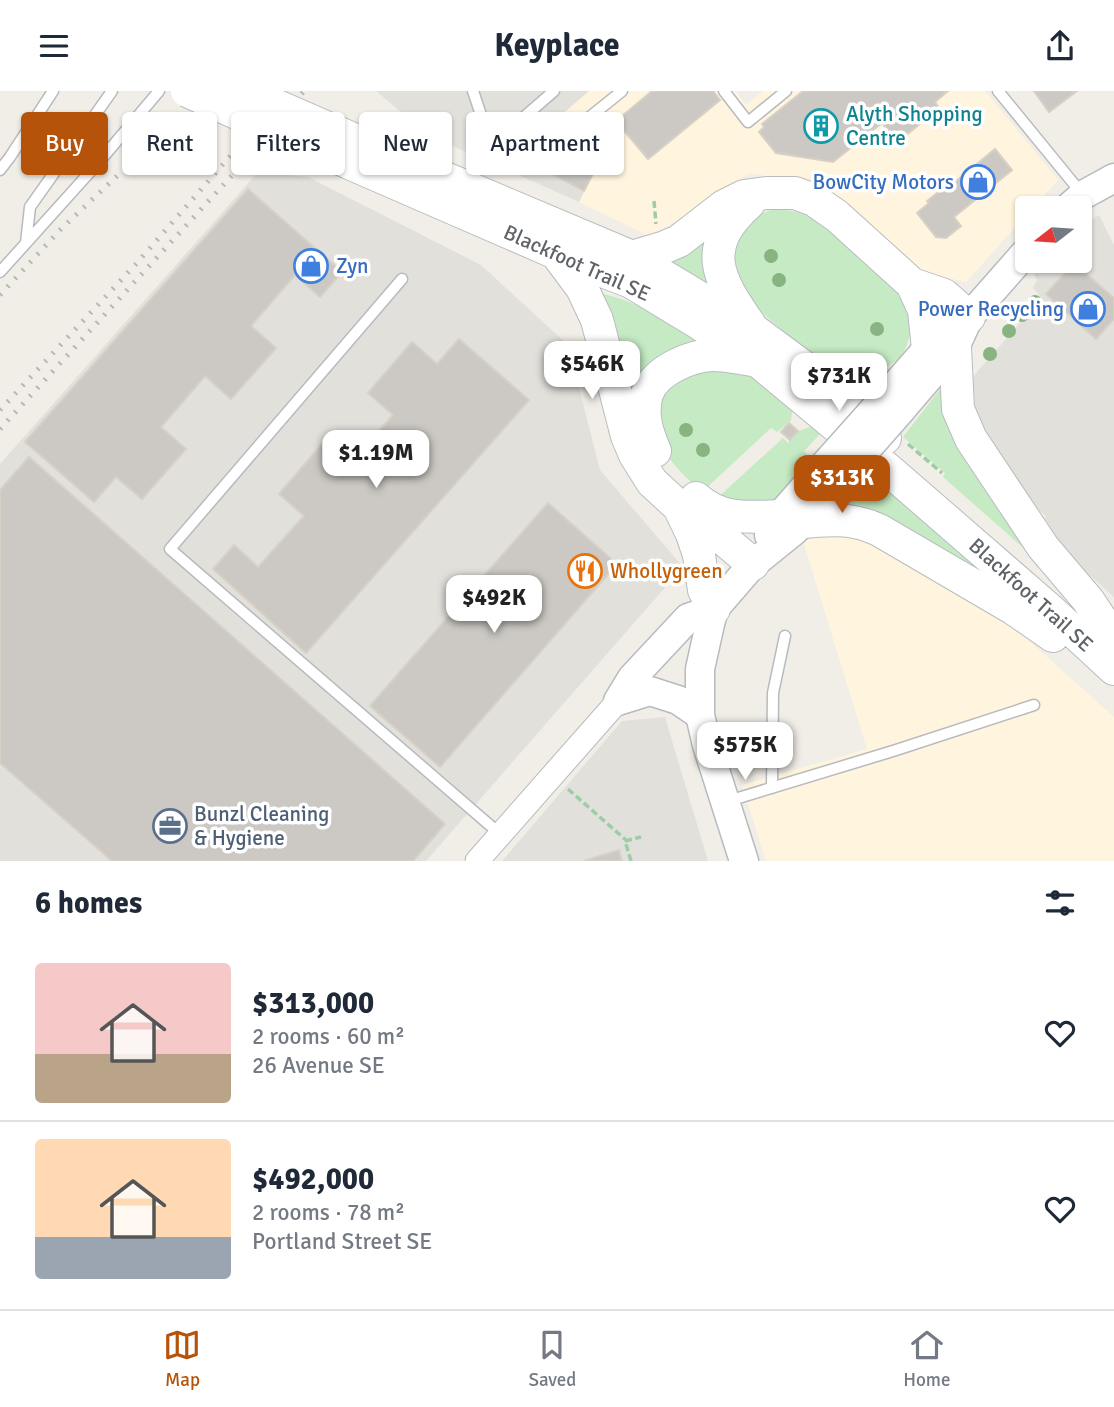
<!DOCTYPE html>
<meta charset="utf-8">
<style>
:root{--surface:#fff;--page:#f2f2f3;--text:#1f2937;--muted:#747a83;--line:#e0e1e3;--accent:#b45309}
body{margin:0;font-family:Signika,sans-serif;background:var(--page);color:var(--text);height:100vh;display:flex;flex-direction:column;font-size:26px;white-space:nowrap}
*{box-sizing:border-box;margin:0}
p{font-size:23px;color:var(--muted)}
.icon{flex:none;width:38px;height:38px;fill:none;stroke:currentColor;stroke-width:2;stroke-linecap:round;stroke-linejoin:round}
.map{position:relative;height:770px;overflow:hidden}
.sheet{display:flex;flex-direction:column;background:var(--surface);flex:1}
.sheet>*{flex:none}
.banner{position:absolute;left:21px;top:21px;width:700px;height:63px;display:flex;gap:14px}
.needle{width:46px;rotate:253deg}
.controls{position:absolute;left:1015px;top:105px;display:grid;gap:14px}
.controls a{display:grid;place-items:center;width:77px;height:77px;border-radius:7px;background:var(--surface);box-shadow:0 2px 5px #0004;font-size:35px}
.price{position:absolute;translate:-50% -60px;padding:0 16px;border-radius:14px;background:#fff;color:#222;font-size:23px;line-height:46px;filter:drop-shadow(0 2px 4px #0008)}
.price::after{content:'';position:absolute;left:50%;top:42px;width:21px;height:16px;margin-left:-10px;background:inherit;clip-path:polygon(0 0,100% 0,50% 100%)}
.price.on{background:var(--accent);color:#fff}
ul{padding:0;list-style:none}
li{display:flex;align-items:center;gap:21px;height:175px;padding:0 35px}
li+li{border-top:2px solid var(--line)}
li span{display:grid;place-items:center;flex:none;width:196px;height:140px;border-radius:7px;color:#555}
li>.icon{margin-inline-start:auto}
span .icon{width:84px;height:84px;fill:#fffc;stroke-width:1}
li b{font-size:30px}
h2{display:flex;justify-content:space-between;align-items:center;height:84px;padding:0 35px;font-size:30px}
.tag{padding:0 24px;border-radius:7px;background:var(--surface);box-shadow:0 2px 5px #0004;font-size:24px;line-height:63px}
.tag.on{background:var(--accent);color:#fff}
header{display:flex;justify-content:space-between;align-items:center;height:91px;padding:0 35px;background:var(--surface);font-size:32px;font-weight:700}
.dock{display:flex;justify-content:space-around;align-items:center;height:98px;border-top:2px solid var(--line);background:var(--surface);font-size:19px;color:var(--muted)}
.dock a{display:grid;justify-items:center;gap:4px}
.dock .on{color:var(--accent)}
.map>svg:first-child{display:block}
.commercial{fill:#fff5de}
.industrial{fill:#e2e0db}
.green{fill:#c6eac3}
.building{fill:#ccc9c4;stroke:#d7d0c5;stroke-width:2}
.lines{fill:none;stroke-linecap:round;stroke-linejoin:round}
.service-casing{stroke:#b7babe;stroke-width:13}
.minor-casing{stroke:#b7babe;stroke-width:25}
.tertiary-casing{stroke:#b7babe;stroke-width:31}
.secondary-casing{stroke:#b8bcc1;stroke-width:34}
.path{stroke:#9ccda6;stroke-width:3.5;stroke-dasharray:7 3.5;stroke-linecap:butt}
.service{stroke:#fff;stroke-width:10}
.minor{stroke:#fff;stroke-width:23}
.tertiary{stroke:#fff;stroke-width:28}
.secondary{stroke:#fff;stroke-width:32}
.rail{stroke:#b6b7b8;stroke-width:5;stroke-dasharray:2 9;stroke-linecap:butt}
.tertiary-bridge-casing{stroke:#b7babe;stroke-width:31;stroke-linecap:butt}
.secondary-bridge-casing{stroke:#b8bcc1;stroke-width:34;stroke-linecap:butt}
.tertiary-bridge{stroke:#fff;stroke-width:28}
.secondary-bridge{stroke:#fff;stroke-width:32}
.tree{fill:#88b482}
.labels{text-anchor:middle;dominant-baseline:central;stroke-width:7;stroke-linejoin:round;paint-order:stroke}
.culture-label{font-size:21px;fill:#0d838f;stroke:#fff;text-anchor:start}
.shop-label{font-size:21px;fill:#366cbe;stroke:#fff;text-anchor:end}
.street-label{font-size:21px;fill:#5e6368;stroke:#fff}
.food-label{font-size:21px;fill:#c56008;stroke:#fff;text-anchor:start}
.service-label{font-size:21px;fill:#4e5e75;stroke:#fff;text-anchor:start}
</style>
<header><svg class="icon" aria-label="menu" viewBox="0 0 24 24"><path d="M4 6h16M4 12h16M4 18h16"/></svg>Keyplace<svg class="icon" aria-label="share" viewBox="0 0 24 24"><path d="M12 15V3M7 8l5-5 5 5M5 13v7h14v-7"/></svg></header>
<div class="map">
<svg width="1114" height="770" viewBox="0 0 1114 770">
<rect width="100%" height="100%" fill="#f1eee7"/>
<!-- commercial -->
<path class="commercial" d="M589,0H736L746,14L763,0H985L1058,89L1032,117H1027V123L966,191L923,181L828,96L750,82L651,146L579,111L599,71L593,48L558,26Z
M850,439L989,514L1114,626V770H766L742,694L867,658L803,450Z"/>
<!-- industrial -->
<path class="industrial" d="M376,0H589L559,26L593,48L599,72L579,111L428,44Z
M258,81L308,86L481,174L568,254L600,379L683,476L426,770H0V373Z
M1099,124L1114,154V506L1054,452L1042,431L1046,425L1016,399L977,340L969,294L976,282L1042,207L1033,197L1037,189L1034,184L1047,170H1080V137Z
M665,626L708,770H502L622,630Z"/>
<!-- green -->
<path class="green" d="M773,118C791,119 802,121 817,130L907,208L911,241L906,256L900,268L886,276L861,305L750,212L725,162L748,128Z
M708,140L711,191L706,192L665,172Z
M599,202C639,210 676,234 711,255L638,322Z
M709,275L752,286L771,297L793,314L791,329L777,341L771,337L702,401C685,386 655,359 656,334C657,321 662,308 664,296Z
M944,293L1045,476L943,386L945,382L903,346Z
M815,334L822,341L804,360L807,363L805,366L807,367L800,375L803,378L779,405L768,412L714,410L783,347L788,352L799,340Z
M868,382L1018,506L834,420Z"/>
<!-- building -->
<path class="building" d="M652,0H713L720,9L648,68L616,30Z
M803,0H948L935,11L939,17L898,51L882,32L833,71L776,62L759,41L764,36L762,33Z
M1034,0H1077L1049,21Z
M538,42L598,73L584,100L524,68Z
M995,58L1012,79L954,126L961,135L946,147L936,146L917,122L929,112L927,110L941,99L943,101Z
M248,98L342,181L320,206L295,184L251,235L276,257L231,308L205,285L161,336L186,358L142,408L116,386L94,411L25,351Z
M1074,172L1114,207V228L1096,248L1046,203Z
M459,248L529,309L306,562L213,478L234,454L258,476L304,425L279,403L322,353L348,375L393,324L368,302L412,251L437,273Z
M789,332L798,340L790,349L781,341Z
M29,366L445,733L413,770H112L0,672V399Z
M548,412L617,473L440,676L370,615Z
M619,759L622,770H584Z"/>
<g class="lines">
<!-- service casing -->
<g class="service-casing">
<path id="service" d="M473,0L488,45L516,33L554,0
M724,0L748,31L786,0
M998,0L1083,104
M599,45L586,29L622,0
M0,79L10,66L53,0
M26,152L30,116L112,0
M0,181L99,71L159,0
M402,188L170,458L500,743
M772,697L773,602L785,545
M725,711L893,660L1034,614"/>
</g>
<!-- minor casing -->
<g class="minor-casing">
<path id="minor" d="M477,770L618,610"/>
</g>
<!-- tertiary casing -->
<g class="tertiary-casing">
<path id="tertiary" d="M1068,117L1083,104L1114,87
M886,305L942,241
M901,319L955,256L969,226L1027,160
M769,444L785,419L828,370
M618,610L632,587L688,527L714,518
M618,610L650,600L678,609L700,624
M744,770L707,654L700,624V578L710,533L714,518L753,473L795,439L844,384"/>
</g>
<!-- secondary casing -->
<g class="secondary-casing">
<path id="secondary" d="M362,52L632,166L755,240L813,283L885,347
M349,72L556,162L631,191L697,231L759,271L890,380L1049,518L1114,578
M749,112C700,156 717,187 750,234
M556,162L582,197L597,229L627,345L635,364L652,391L678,415L722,447L753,473
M632,166L665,156L679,150L724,115L744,105L767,102H795L814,109L837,125L912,193L944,204L969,226
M912,193L924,219L928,258
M955,256L958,318L971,348L1043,456L1088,509L1114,548
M655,360C647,342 641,323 647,303C655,279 692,264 714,264C727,264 739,267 752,269
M696,407C722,430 747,426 780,425
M679,416L692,443L699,464L704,499L714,518
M803,431C833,429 850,426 879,439L1014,518L1053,545"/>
</g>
<!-- path -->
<path class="path" d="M654,110L656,133
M908,353L942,382
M568,698L627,750
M631,770L625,750L641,746"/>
<!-- service -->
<use href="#service" class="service"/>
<!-- minor -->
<use href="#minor" class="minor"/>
<!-- tertiary -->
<use href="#tertiary" class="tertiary"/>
<!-- secondary -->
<use href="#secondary" class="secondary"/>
<!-- rail -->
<path class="rail" d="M0,204L60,139L137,66L200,0
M0,319L136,173L287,0
M0,338L237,79L304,0"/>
<!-- tertiary-bridge casing -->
<g class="tertiary-bridge-casing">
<path id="tertiary-bridge" d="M828,370L886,305
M844,384L901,319"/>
</g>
<!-- secondary-bridge casing -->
<g class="secondary-bridge-casing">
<path id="secondary-bridge" d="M187,0L349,72
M243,0L362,52"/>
</g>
<!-- tertiary-bridge -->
<use href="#tertiary-bridge" class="tertiary-bridge"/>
<!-- secondary-bridge -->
<use href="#secondary-bridge" class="secondary-bridge"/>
</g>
<!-- trees -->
<g class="tree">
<circle cx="771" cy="165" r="7"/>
<circle cx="779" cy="189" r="7"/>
<circle cx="1035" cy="211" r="7"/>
<circle cx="1022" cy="224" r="7"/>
<circle cx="877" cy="238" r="7"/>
<circle cx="1009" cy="240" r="7"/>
<circle cx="990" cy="263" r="7"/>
<circle cx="686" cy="339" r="7"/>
<circle cx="703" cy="359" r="7"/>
</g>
<!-- icons -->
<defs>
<g id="building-ring" transform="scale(1.75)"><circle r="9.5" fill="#fff" stroke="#0f9aa8" stroke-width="1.5"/><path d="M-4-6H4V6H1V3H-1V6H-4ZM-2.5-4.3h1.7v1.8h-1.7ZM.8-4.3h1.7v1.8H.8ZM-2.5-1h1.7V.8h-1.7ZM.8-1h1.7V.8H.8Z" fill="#0f9aa8"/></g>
<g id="shop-ring" transform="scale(1.75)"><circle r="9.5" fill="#fff" stroke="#3f7fe0" stroke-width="1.5"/><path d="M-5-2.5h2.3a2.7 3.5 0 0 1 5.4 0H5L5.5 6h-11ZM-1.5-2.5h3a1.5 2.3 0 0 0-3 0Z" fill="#3f7fe0"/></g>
<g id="restaurant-ring" transform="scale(1.75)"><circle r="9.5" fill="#fff" stroke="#e8710a" stroke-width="1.5"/><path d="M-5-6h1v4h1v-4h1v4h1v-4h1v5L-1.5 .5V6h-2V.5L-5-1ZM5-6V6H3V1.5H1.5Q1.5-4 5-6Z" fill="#e8710a"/></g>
<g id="office-ring" transform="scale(1.75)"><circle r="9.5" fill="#fff" stroke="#5c6f8a" stroke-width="1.5"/><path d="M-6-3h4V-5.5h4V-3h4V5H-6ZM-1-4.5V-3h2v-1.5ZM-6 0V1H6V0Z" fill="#5c6f8a"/></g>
</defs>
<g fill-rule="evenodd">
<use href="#building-ring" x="821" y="35"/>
<use href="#shop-ring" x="978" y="91"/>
<use href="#shop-ring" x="311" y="175"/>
<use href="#shop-ring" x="1088" y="218"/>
<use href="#restaurant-ring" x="585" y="480"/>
<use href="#office-ring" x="170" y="735"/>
</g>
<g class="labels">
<!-- culture labels -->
<g class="culture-label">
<text x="846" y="23">Alyth Shopping<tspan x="846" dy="24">Centre</tspan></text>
</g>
<!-- shop labels -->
<g class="shop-label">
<text x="954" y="91">BowCity Motors</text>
<text x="336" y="175" text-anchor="start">Zyn</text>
<text x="1064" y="218">Power Recycling</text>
</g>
<!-- street labels -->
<g class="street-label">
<text transform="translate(577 172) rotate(24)">Blackfoot Trail SE</text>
<text transform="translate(1031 504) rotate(42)">Blackfoot Trail SE</text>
</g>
<!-- food labels -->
<g class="food-label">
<text x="610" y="480">Whollygreen</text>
</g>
<!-- service labels -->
<g class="service-label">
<text x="194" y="723">Bunzl Cleaning<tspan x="194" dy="24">&amp; Hygiene</tspan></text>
</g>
</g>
</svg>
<div class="controls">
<a><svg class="needle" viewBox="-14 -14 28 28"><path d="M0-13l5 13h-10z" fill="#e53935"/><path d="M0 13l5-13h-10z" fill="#747a83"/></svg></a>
</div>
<b class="price" style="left:592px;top:310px">$546K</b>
<b class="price" style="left:839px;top:322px">$731K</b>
<b class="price" style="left:376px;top:399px">$1.19M</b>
<b class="price on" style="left:842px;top:424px">$313K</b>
<b class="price" style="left:494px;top:544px">$492K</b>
<b class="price" style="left:745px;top:691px">$575K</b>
<div class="banner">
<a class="tag on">Buy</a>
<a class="tag">Rent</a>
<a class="tag">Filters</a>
<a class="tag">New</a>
<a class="tag">Apartment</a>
</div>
</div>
<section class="sheet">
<h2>6 homes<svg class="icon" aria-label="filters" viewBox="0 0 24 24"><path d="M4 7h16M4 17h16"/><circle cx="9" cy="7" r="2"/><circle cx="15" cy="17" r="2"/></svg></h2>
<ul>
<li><span style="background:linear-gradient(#f6c9c9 65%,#b9a48a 0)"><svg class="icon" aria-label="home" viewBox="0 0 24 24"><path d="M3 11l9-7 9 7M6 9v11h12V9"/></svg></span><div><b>$313,000</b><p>2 rooms · 60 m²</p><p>26 Avenue SE</p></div><svg class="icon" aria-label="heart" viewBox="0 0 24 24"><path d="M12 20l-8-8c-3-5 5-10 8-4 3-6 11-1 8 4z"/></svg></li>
<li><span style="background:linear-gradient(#ffd9b3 70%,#9aa5b1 0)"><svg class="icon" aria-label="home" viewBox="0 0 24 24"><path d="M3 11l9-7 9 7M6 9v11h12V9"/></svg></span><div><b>$492,000</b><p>2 rooms · 78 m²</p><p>Portland Street SE</p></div><svg class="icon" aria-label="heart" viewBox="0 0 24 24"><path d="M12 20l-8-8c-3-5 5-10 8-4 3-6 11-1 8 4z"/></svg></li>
</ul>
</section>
<nav class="dock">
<a class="on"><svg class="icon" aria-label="map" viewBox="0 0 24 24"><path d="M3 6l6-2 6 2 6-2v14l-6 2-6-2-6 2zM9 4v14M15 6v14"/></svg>Map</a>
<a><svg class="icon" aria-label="saved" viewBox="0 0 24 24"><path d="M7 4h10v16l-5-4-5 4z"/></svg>Saved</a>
<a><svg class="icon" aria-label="home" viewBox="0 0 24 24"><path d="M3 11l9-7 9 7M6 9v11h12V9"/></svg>Home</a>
</nav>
